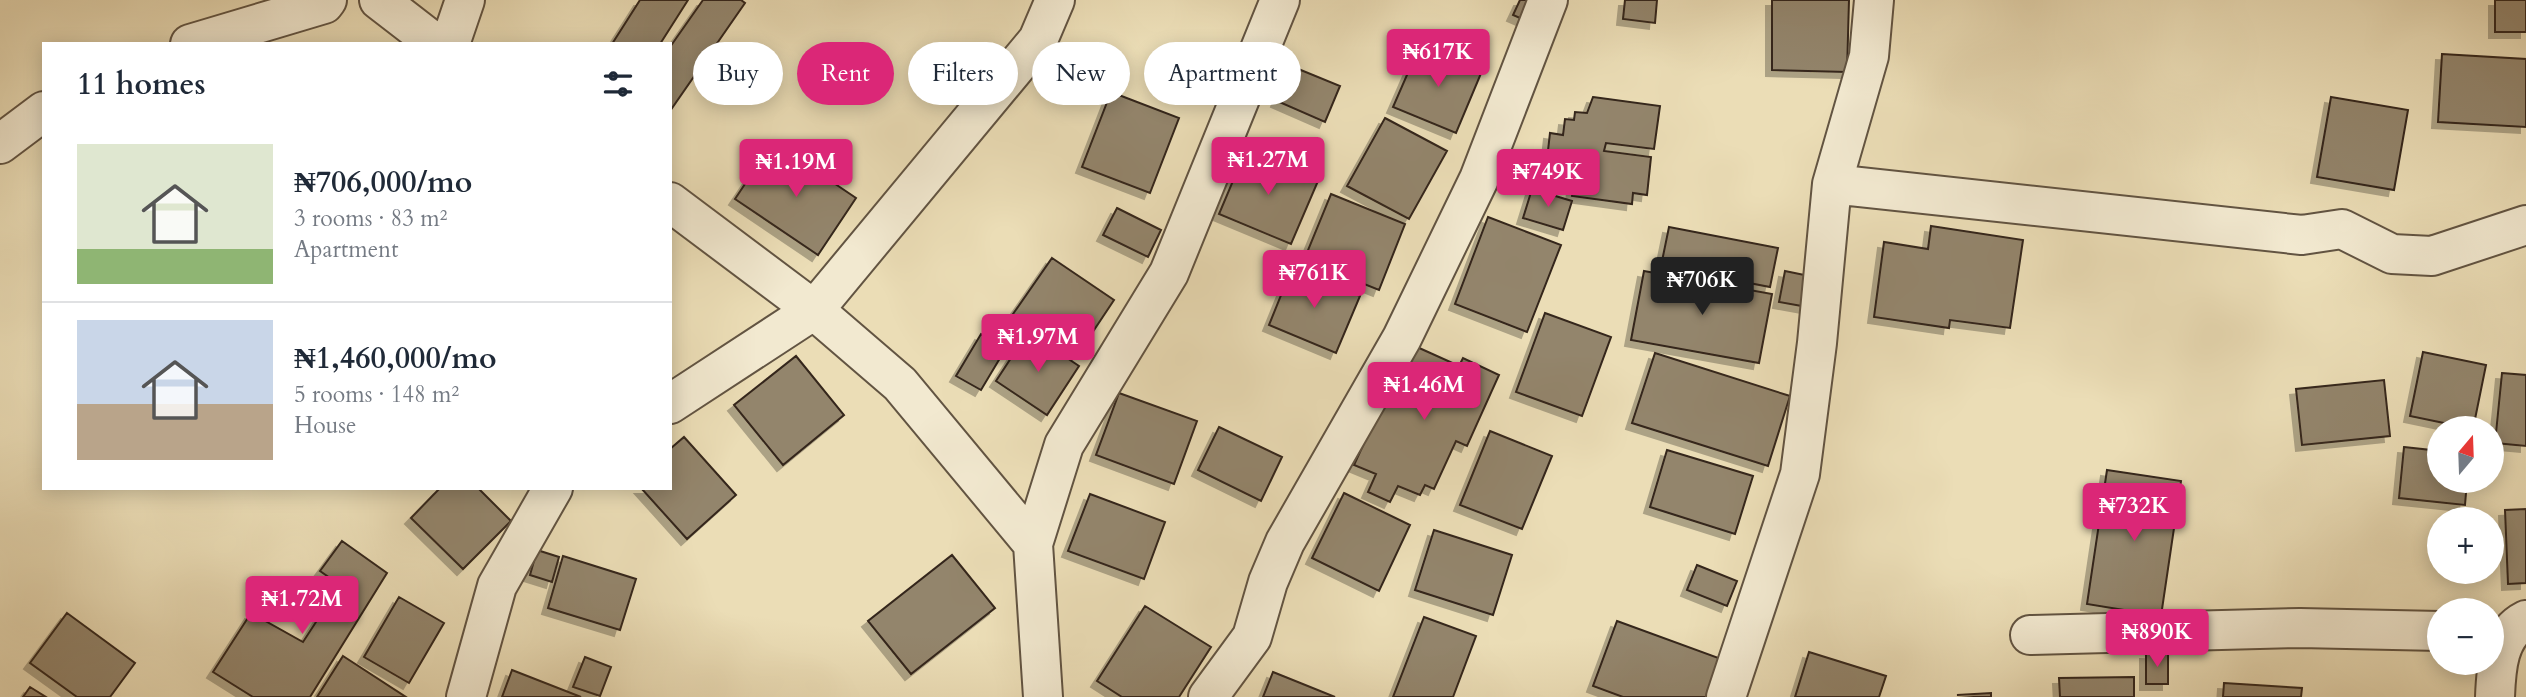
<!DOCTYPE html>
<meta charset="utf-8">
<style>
:root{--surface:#fff;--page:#f2f2f3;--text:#1f2937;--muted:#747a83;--line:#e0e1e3;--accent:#db2777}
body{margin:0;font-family:Cardo,serif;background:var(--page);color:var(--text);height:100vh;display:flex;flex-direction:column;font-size:26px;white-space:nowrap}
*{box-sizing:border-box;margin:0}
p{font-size:23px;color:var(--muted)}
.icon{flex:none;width:38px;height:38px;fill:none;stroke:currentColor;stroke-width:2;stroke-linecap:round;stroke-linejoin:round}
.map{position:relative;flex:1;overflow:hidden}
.drawer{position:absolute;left:42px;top:42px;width:630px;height:448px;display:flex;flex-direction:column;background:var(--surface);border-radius:0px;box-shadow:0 4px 18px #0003}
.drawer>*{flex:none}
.top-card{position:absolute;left:693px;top:42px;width:665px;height:63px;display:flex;gap:14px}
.needle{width:46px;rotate:19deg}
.controls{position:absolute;left:2427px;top:416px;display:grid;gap:14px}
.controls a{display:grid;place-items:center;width:77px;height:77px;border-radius:50%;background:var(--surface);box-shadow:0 4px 18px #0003;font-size:35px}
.price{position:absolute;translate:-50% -60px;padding:0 16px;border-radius:7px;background:var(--accent);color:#fff;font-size:23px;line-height:46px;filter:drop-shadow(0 2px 4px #0008)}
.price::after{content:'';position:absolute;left:50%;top:42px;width:21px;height:16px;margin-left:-10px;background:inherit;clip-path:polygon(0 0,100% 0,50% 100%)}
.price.current{background:#222;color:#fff}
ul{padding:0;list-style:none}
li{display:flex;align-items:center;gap:21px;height:175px;padding:0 35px}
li+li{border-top:2px solid var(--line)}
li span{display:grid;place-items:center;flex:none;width:196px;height:140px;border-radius:0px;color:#555}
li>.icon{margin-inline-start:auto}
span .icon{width:84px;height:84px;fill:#fffc;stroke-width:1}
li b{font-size:30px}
h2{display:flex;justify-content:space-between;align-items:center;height:84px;padding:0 35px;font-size:30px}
.tag{padding:0 24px;border-radius:32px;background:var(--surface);box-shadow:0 4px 18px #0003;font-size:24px;line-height:63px}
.tag.current{background:var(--accent);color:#fff}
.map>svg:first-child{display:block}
.building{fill:#93856c;stroke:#34261b;stroke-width:2;filter:url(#shadow)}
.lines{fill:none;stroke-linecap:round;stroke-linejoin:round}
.minor-casing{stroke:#625442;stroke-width:42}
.minor{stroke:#f2e9d0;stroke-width:38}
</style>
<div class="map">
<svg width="2526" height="697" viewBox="0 0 2526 697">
<defs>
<filter id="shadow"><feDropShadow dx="-6" dy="6" stdDeviation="0" flood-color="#0004"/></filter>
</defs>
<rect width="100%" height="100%" fill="#ebddb6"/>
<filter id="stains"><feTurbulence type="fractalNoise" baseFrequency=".00286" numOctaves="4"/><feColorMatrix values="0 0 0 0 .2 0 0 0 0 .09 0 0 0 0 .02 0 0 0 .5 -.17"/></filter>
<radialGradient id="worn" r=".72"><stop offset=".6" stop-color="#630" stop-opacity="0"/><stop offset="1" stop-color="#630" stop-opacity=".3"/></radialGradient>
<!-- building -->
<path class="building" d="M640,0H688L660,44H612Z
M703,0H741L745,3L670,111V47Z
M1520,0H1539L1529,22L1513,15Z
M1625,0H1657L1655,23L1623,19Z
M1772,0H1849L1847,72L1772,70Z
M2495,0H2526V32H2495Z
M1420,45L1482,71L1456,133L1393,107Z
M2442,54L2526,59V127L2438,122Z
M1291,66L1340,86L1325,122L1277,101Z
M1111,92L1179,118L1150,193L1082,167Z
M1593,97L1660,106L1654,149L1606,143L1604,151L1651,157L1647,195L1633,193L1632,204L1572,196L1573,187L1566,186L1567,170L1546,168L1550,133L1563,135L1565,119L1574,120L1575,112L1587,113Z
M2331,97L2408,110L2394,190L2317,177Z
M1385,118L1447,151L1409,219L1347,186Z
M773,142L856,198L818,255L735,199Z
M1246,150L1318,181L1291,244L1219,214Z
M1532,189L1572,201L1563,230L1523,218Z
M1331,194L1405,224L1379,290L1304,260Z
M1117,208L1161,230L1148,257L1103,235Z
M1488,217L1561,245L1527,332L1455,304Z
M1931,226L2023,240L2010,328L1950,320L1949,328L1874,317L1884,242L1928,249Z
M1669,227L1778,248L1770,287L1661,266Z
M1052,258L1114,300L1076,357L1013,314Z
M1292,268L1360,296L1336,353L1269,325Z
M1644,271L1772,294L1759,363L1631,340Z
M1785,271L1819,278L1813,308L1779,302Z
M1545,313L1611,337L1582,416L1516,392Z
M1028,332L1079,366L1047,415L996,381Z
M981,334L1006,348L981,390L956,376Z
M1417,347L1459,366L1463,358L1499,375L1467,446L1456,441L1434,489L1425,485L1420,495L1398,486L1390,502L1368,492L1376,474L1354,465L1402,360L1410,363Z
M2423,352L2486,365L2473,429L2410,416Z
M1655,353L1790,396L1768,466L1632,423Z
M796,356L844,415L783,465L734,405Z
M2502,373L2526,375V446L2495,443Z
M2384,380L2390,436L2302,445L2296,389Z
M1119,393L1197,421L1174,484L1096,455Z
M1219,427L1282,457L1261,501L1198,470Z
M1490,431L1552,456L1522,529L1460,505Z
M684,437L736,495L687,539L641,488H670V449Z
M2404,447L2440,451V481H2467L2465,505L2399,498Z
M1667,450L1753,476L1735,534L1650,507Z
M2107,470L2181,481L2161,616L2087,604Z
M440,488H478L511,521L463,569L411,518Z
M1344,493L1410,525L1379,591L1312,558Z
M1090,494L1165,522L1144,579L1068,551Z
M2526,509V583L2508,584L2505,510Z
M1434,530L1512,555L1493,615L1415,590Z
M342,541L387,573L310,697H253L213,672L251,613L303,642L340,585L320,571Z
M537,550L559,557L552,582L530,575Z
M952,555L995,608L911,674L868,621Z
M563,556L636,579L620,630L548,608Z
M1697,565L1737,581L1727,606L1687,590Z
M399,597L444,623L409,683L364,657Z
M1145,606L1211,647L1179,697H1122L1097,681Z
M67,613L135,663L110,697H77L30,663Z
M1424,617L1476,636L1453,697H1393Z
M1617,621L1724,660L1710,697H1623L1593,686Z
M1809,652L1886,676L1879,697H1795Z
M2146,653L2168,654V684H2146Z
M343,656L406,697H317Z
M585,657L611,667L600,696L573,687Z
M512,670L581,697H502Z
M1273,672L1335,697H1263Z
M2134,677V697H2060L2059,678Z
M2224,683L2302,688L2301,697H2223Z
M30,687L46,697H23Z
M1991,693V697L1957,695Z"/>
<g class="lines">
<!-- minor casing -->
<g class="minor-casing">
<path id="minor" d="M379,0L436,44
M190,44L324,4L327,0
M450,44L465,0
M0,144L44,111
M1832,184L2302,235L2342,229L2392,254L2432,256L2526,225
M670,202L814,310L900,384L1033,544L1043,697
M670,404L814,310L1038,40L1055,0
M1033,544L1064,445L1169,273L1280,0
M2030,635L2300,628L2440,631
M466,697L497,586L553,488
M1208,697L1252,637L1268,582L1285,542L1402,338L1479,179L1548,0
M1726,697L1800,474L1817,343L1832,184L1869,56L1874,0
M2495,697C2496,669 2498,634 2526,620"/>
</g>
<!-- minor -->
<use href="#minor" class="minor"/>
</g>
<rect width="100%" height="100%" filter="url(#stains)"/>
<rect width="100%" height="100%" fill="url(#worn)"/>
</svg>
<div class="controls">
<a><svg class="needle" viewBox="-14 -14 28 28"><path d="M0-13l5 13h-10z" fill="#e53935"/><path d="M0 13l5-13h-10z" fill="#747a83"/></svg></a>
<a>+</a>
<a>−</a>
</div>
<b class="price" style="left:1438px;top:89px">₦617K</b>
<b class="price" style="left:1268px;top:197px">₦1.27M</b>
<b class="price" style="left:796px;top:199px">₦1.19M</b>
<b class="price" style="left:1548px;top:209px">₦749K</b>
<b class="price" style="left:1314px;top:310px">₦761K</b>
<b class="price current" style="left:1702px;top:317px">₦706K</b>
<b class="price" style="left:1038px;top:374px">₦1.97M</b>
<b class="price" style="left:1424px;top:422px">₦1.46M</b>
<b class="price" style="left:2134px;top:543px">₦732K</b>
<b class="price" style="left:302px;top:636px">₦1.72M</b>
<b class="price" style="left:2157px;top:669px">₦890K</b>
<div class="top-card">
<a class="tag">Buy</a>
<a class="tag current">Rent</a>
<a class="tag">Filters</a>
<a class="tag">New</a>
<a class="tag">Apartment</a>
</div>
<section class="drawer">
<h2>11 homes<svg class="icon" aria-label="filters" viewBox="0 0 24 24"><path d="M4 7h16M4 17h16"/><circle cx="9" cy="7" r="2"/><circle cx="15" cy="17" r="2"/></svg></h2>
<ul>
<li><span style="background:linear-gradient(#dfe7d0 75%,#8fb573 0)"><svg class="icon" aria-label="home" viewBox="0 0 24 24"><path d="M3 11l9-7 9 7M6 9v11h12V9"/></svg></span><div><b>₦706,000/mo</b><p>3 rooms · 83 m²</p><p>Apartment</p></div></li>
<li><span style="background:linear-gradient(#c9d6e8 60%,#b9a48a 0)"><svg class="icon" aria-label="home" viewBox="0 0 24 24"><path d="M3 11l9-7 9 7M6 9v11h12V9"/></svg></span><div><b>₦1,460,000/mo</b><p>5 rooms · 148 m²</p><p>House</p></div></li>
</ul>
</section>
</div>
